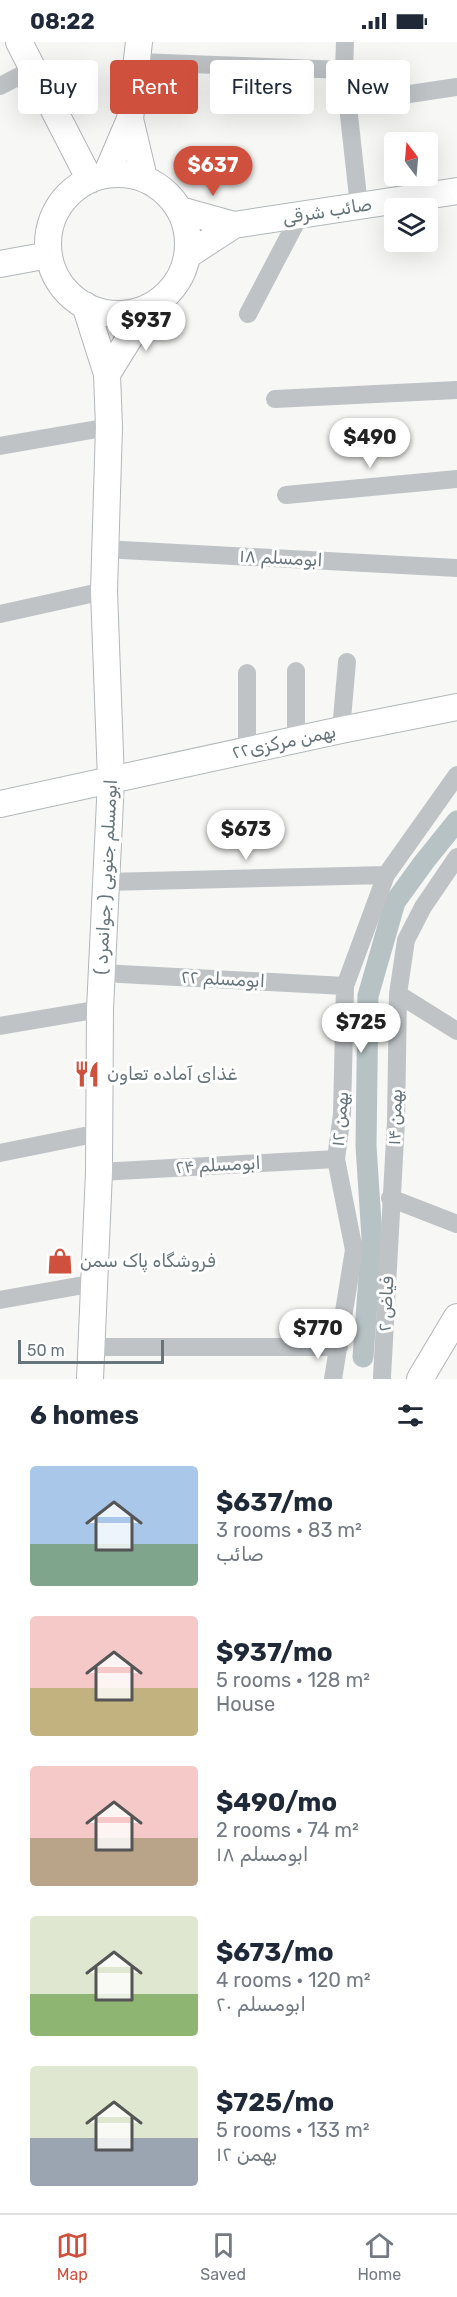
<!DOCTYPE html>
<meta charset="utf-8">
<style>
:root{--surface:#fff;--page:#f2f2f3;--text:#1f2937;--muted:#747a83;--line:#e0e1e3;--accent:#cf503d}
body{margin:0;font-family:Rubik,Vazirmatn,sans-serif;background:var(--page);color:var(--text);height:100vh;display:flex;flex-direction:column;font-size:22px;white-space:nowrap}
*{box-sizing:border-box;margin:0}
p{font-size:20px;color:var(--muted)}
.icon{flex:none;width:33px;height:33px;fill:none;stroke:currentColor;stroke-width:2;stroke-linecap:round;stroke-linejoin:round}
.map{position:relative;height:1337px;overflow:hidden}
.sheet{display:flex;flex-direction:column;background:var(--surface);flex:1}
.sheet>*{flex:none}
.guide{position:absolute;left:18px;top:18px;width:422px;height:54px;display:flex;gap:12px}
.needle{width:39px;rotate:344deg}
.controls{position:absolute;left:384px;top:90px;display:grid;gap:12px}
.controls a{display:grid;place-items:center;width:54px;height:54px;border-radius:6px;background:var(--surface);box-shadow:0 6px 24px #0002;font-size:30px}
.scale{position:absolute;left:18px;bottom:15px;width:146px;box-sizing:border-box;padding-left:6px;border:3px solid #66757c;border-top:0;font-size:16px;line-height:21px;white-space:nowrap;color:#66757c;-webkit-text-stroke:4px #fff;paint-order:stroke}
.price{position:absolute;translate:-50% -51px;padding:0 14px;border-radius:21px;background:#fff;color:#222;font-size:20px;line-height:39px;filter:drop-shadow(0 2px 3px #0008)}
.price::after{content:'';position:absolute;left:50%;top:36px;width:18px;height:14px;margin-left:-9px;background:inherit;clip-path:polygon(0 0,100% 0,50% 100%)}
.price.current{background:var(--accent);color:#fff}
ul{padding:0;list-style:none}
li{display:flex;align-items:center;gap:18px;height:150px;padding:0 30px}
li span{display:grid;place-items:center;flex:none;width:168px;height:120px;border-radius:6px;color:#555}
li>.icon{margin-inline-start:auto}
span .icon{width:72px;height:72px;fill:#fffc;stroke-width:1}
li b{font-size:26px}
h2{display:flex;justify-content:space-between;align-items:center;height:72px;padding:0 30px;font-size:26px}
.tag{padding:0 21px;border-radius:6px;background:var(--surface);box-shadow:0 6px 24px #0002;font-size:21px;line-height:54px}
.tag.current{background:var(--accent);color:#fff}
.status{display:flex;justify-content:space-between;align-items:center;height:42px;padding:0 30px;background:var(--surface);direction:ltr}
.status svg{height:16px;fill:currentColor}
.dock{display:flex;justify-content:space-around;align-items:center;height:84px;border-top:2px solid var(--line);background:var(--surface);font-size:16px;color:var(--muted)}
.dock a{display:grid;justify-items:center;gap:3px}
.dock .current{color:var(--accent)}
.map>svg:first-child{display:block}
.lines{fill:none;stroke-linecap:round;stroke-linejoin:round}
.canal{stroke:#b6c2c4;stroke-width:21}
.secondary-casing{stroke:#b2b7ba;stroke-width:28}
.street{stroke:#bfc3c6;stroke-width:18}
.secondary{stroke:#fff;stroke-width:26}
.labels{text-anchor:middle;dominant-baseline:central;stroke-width:6;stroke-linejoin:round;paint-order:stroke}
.street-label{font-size:18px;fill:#66757c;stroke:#fff}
.poi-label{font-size:18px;fill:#66757c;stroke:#fff;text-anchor:start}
</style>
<div class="status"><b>08:22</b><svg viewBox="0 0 49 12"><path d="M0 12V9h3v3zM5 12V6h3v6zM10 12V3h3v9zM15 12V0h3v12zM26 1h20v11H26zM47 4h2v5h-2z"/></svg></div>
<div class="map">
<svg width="457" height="1337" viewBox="0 0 457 1337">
<rect width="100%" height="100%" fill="#f7f7f5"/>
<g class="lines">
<!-- canal -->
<path class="canal" d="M363,1315L372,1196L366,1104L368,954L395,860L424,820L457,779"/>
<!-- secondary casing -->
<g class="secondary-casing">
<path id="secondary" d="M19,0L90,138
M130,77L144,136
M48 202a70 70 0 1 1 140 0a70 70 0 1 1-140 0Z
M106,133L130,77L139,0
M180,168L234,183
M188,213L234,183L457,149
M0,222L49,213
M85,263L107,332L109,385L104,549L111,738L100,967L99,1130L90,1337
M107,332L148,266
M0,762L341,688L457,665
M420,1337L457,1275"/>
</g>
<!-- street -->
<path class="street" d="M345,0L344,28L359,164
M137,20L344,28
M0,44L33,27
M349,61L457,45
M248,272L300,173
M275,357L457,348
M0,404L109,385
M286,453L457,437
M104,507L457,526
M0,572L104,549
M341,688L347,620
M296,697V629
M247,708V631
M106,840L386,833
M102,931L345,944
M398,952L457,989
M0,984L100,967
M0,1111L99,1091
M99,1130L336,1117
M390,1156L457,1182
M0,1258L95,1241
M92,1305H339
M382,1335L396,1079L398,952L406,898L423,865L457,815
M333,1337L354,1208L336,1117L342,1072L345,944L386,833L457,733"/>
<!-- secondary -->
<use href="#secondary" class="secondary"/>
</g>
<!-- icons -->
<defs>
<g id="restaurant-bare" transform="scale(2.07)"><path d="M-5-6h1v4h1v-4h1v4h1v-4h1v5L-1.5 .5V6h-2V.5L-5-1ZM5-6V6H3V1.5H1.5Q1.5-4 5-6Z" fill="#cf503d" stroke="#fff" stroke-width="2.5" paint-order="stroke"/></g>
<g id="shop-bare" transform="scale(2.07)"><path d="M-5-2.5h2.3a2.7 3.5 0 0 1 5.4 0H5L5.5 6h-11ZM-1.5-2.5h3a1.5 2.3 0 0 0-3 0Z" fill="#cf503d" stroke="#fff" stroke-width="2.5" paint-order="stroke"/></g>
</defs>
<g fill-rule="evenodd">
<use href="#restaurant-bare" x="87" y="1032"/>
<use href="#shop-bare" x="60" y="1219"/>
</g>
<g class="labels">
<!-- street labels -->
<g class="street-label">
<text transform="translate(327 169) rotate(-9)">صائب شرقی</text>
<text transform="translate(281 516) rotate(3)">ابومسلم ۱۸</text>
<text transform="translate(284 700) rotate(-12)">۲۲بهمن مرکزی</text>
<text transform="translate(106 835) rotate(-87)">ابومسلم جنوبی ( جوانمرد )</text>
<text transform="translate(223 937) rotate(3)">ابومسلم ۲۲</text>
<text transform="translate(395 1075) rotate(-88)">بهمن ۱۴</text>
<text transform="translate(340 1077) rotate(-85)">بهمن ۱۲</text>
<text transform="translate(218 1123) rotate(-3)">ابومسلم ۲۴</text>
<text transform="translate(386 1262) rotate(-87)">فیاض ۲</text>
</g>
<!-- poi labels -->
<g class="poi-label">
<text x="107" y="1032">غذای آماده تعاون</text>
<text x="80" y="1219">فروشگاه پاک سمن</text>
</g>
</g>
</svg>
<div class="controls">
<a><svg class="needle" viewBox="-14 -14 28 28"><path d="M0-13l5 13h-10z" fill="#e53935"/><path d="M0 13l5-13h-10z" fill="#747a83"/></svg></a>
<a><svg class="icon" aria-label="layers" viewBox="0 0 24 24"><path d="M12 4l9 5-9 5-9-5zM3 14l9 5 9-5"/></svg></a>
</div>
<div class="scale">50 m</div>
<b class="price current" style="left:213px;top:155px">$637</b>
<b class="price" style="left:146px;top:310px">$937</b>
<b class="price" style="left:370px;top:427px">$490</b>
<b class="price" style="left:246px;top:819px">$673</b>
<b class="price" style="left:361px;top:1012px">$725</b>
<b class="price" style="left:318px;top:1318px">$770</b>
<div class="guide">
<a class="tag">Buy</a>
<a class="tag current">Rent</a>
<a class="tag">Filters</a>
<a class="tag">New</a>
</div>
</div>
<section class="sheet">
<h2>6 homes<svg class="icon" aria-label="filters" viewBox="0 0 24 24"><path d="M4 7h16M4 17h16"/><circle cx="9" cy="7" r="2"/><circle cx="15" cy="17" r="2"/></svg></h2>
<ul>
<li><span style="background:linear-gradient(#a9c7e8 65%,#7fa58c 0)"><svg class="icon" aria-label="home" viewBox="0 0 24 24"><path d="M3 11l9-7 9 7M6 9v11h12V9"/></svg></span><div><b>$637/mo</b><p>3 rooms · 83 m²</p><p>صائب</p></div></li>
<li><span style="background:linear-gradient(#f6c9c9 60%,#c2b280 0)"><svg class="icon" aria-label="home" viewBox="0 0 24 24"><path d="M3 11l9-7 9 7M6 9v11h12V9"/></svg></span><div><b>$937/mo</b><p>5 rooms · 128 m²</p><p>House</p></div></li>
<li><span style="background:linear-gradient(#f6c9c9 60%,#b9a48a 0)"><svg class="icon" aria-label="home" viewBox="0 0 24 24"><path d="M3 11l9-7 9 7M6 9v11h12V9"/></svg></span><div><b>$490/mo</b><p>2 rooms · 74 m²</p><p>ابومسلم ۱۸</p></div></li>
<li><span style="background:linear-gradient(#dfe7d0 65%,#8fb573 0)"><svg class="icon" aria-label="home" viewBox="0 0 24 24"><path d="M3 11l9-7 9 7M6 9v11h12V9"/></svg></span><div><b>$673/mo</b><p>4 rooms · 120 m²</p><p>ابومسلم ۲۰</p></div></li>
<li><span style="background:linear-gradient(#dfe7d0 60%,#9aa5b1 0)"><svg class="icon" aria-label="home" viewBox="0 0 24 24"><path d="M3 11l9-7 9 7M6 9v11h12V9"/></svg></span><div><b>$725/mo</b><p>5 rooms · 133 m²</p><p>بهمن ۱۲</p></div></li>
</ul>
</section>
<nav class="dock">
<a class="current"><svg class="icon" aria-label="map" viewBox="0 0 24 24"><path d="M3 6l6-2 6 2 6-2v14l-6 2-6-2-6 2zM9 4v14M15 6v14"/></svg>Map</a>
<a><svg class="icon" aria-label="saved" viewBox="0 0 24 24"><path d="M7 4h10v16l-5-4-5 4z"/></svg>Saved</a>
<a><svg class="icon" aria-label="home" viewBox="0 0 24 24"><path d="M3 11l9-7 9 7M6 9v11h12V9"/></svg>Home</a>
</nav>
